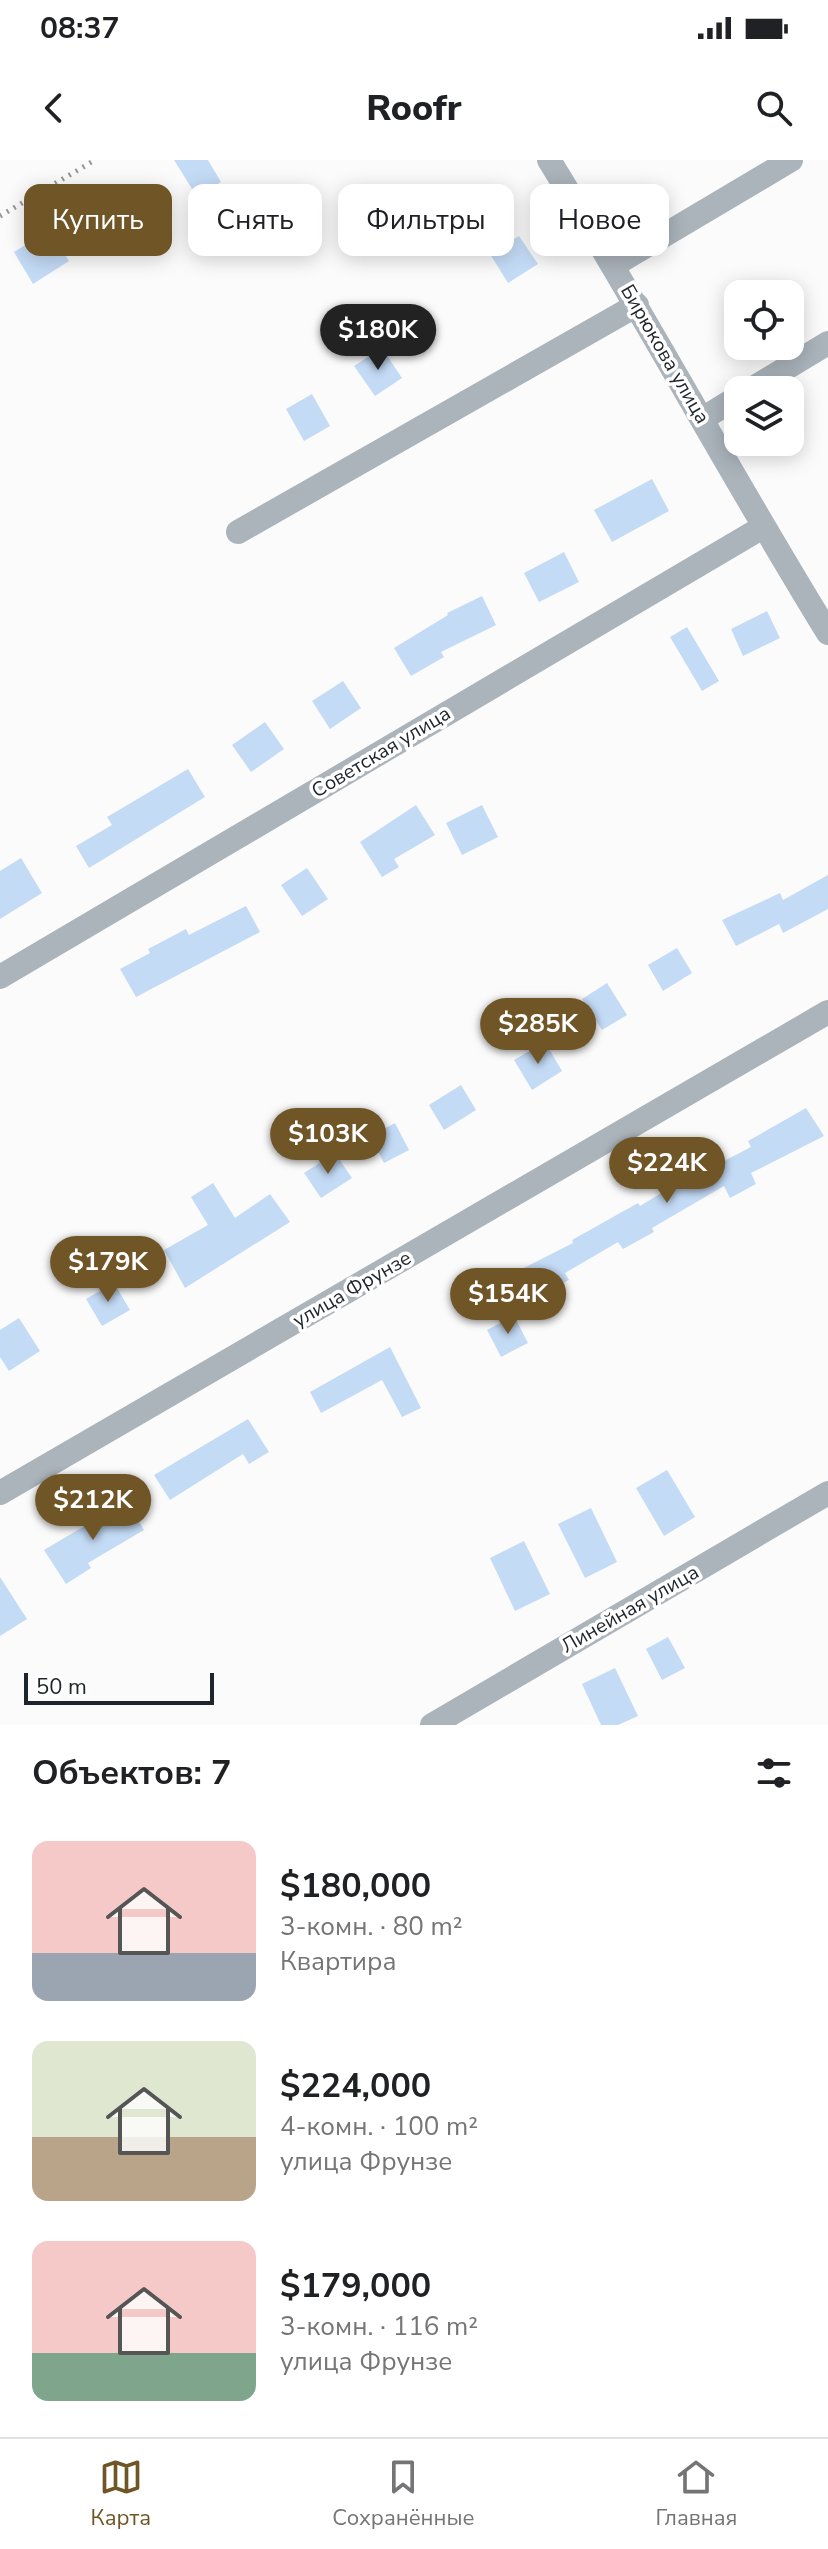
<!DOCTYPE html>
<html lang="ru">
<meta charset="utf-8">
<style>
:root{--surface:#fff;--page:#f2f2f2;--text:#202124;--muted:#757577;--line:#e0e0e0;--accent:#705527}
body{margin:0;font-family:"Nunito Sans",sans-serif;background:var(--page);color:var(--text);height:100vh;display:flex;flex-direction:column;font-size:30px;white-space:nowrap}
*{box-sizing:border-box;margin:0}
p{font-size:26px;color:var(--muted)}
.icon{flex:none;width:44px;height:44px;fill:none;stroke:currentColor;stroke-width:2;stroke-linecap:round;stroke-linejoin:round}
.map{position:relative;height:1565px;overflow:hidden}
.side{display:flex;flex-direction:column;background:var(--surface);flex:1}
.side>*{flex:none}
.banner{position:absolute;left:24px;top:24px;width:780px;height:72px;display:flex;gap:16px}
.buttons{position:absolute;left:724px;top:120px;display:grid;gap:16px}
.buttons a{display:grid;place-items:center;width:80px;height:80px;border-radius:16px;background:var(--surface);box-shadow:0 4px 20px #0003;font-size:40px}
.scale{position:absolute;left:24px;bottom:20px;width:190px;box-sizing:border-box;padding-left:8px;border:4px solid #1f252c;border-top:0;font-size:22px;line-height:28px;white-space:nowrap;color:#1f252c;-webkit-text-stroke:6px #fff;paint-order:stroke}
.price{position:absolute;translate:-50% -68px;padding:0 18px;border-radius:28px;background:var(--accent);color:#fff;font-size:26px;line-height:52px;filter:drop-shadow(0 2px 4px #0008)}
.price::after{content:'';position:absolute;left:50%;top:48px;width:24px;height:18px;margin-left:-12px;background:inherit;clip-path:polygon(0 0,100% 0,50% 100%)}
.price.on{background:#222;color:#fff}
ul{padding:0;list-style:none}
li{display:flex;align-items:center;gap:24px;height:200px;padding:0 32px}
li span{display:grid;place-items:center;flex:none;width:224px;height:160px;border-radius:16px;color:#555}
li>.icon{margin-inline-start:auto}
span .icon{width:96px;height:96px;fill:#fffc;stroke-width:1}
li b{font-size:34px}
h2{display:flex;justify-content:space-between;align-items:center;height:96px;padding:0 32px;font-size:34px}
.pill{padding:0 28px;border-radius:16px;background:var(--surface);box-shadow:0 4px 20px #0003;font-size:28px;line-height:72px}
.pill.on{background:var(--accent);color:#fff}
.status{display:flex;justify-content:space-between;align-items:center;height:56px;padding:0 40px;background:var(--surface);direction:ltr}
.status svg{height:22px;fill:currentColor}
header{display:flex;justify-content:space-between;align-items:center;height:104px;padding:0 32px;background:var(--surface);font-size:36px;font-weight:800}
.tab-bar{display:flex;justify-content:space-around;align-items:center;height:112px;border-top:2px solid var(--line);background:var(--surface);font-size:22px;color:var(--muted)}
.tab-bar a{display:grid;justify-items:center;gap:4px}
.tab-bar .on{color:var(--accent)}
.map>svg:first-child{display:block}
.building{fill:#c4dbf6}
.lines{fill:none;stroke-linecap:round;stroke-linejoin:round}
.path{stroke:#95979b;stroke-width:5;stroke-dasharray:2 6;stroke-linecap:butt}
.minor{stroke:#abb3bb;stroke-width:24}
.labels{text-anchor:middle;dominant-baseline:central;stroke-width:7;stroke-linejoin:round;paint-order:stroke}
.street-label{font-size:20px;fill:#1f252c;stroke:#fff}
</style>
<div class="status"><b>08:37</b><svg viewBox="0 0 49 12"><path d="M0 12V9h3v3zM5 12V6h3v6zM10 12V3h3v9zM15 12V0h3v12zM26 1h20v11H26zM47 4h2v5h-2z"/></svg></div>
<header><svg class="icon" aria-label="back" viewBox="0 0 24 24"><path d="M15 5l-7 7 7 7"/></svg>Roofr<svg class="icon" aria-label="search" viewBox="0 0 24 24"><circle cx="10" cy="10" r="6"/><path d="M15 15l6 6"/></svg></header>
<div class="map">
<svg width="828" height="1565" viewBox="0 0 828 1565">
<rect width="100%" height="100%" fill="#fbfbfb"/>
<!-- building -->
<path class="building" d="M174,0H208L221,22L197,37Z
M92,24L113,59L62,90L69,101L33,124L14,92L72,56L63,41Z
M519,76L538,104L508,123L490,94Z
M382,188L402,218L375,236L354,206Z
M312,234L330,266L304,281L286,249Z
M652,319L669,351L612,382L594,350Z
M564,392L579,422L539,442L524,413Z
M482,436L496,465L441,492L444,497L411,516L394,488L448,455L447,453Z
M767,451L780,478L743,496L731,469Z
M687,467L719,521L702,531L670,477Z
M343,521L361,548L330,569L312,541Z
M265,562L284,589L251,612L232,585Z
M188,609L205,637L89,708L76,686L112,665L107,657Z
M416,645L435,675L394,699L399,707L382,717L360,682Z
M482,645L498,677L462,695L446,663Z
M21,698L42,733L0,759V711Z
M307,708L328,739L302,756L281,725Z
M828,715V749L783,773L779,764L736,786L722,760L780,733L783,740Z
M246,746L260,772L136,837L120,809L150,793L148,789L186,769L189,775Z
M677,788L692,813L663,831L648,805Z
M607,823L627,855L602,870L582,839Z
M545,882L562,911L532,930L514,900Z
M461,925L476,950L444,970L429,945Z
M806,948L824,976L751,1013L756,1024L730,1038L724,1026L652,1068L654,1072L623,1089L618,1082L565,1113L569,1120L520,1144L506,1117L573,1083L572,1080L638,1043L640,1046L696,1012L697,1015L751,987L748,981Z
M395,963L409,990L384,1003L370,976Z
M335,993L352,1018L321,1038L304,1013Z
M213,1023L235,1058L270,1034L290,1062L185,1128L164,1090L208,1065L191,1037Z
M114,1123L130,1150L102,1166L86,1139Z
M514,1156L528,1183L501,1197L487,1170Z
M19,1158L40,1191L9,1211L0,1197V1170Z
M390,1187L421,1248L402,1257L382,1220L321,1253L310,1232Z
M248,1259L269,1292L249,1304L243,1294L170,1340L154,1315Z
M667,1310L695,1357L664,1376L636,1328Z
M127,1341L144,1370L88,1403L91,1408L66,1424L44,1390Z
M591,1348L617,1402L585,1418L558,1364Z
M524,1381L550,1434L515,1451L490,1398Z
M0,1417L27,1459L0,1476Z
M668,1477L685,1508L662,1520L646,1489Z
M615,1508L638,1556L618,1565H601L582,1524Z"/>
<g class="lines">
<!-- path -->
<path class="path" d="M0,56L95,0"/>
<!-- minor -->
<path class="minor" d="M549,0C645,156 732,317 828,473
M614,105L791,0
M750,230L828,183
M702,259L738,237
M238,372L637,145
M0,817L763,367
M0,1333L828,852
M432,1565L828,1333"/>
</g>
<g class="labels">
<!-- street labels -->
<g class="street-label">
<text transform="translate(665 194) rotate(60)">Бирюкова улица</text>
<text transform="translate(381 592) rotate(-31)">Советская улица</text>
<text transform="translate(352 1129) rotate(-30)">улица Фрунзе</text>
<text transform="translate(630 1449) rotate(-30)">Линейная улица</text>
</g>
</g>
</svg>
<div class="buttons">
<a><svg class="icon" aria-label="locate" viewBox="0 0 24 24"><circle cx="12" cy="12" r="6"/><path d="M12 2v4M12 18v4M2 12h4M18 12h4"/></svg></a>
<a><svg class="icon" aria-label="layers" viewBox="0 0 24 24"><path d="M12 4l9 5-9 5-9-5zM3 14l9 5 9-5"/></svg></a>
</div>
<div class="scale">50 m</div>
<b class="price on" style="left:378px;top:212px">$180K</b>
<b class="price" style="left:538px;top:906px">$285K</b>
<b class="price" style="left:328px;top:1016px">$103K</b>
<b class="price" style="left:667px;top:1045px">$224K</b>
<b class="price" style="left:108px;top:1144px">$179K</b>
<b class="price" style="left:508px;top:1176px">$154K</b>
<b class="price" style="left:93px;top:1382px">$212K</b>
<div class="banner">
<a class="pill on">Купить</a>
<a class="pill">Снять</a>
<a class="pill">Фильтры</a>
<a class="pill">Новое</a>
</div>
</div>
<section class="side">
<h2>Объектов: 7<svg class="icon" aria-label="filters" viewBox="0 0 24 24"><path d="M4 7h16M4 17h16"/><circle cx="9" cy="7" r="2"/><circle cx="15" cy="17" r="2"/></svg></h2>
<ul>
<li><span style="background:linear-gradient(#f6c9c9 70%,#9aa5b1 0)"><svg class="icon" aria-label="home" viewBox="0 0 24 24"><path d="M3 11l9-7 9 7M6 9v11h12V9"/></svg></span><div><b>$180,000</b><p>3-комн. · 80 m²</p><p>Квартира</p></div></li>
<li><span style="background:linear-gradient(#dfe7d0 60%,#b9a48a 0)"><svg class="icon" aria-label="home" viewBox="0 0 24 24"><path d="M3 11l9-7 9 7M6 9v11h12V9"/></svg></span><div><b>$224,000</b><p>4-комн. · 100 m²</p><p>улица Фрунзе</p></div></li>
<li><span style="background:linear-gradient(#f6c9c9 70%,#7fa58c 0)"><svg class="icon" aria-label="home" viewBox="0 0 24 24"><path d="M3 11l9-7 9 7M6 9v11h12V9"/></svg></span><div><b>$179,000</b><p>3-комн. · 116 m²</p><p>улица Фрунзе</p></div></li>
</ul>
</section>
<nav class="tab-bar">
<a class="on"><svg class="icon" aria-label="map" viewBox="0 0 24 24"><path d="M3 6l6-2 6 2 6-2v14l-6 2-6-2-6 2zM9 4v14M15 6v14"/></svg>Карта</a>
<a><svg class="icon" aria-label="saved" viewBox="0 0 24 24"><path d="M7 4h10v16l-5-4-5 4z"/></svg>Сохранённые</a>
<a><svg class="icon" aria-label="home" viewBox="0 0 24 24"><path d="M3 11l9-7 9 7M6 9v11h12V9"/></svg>Главная</a>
</nav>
